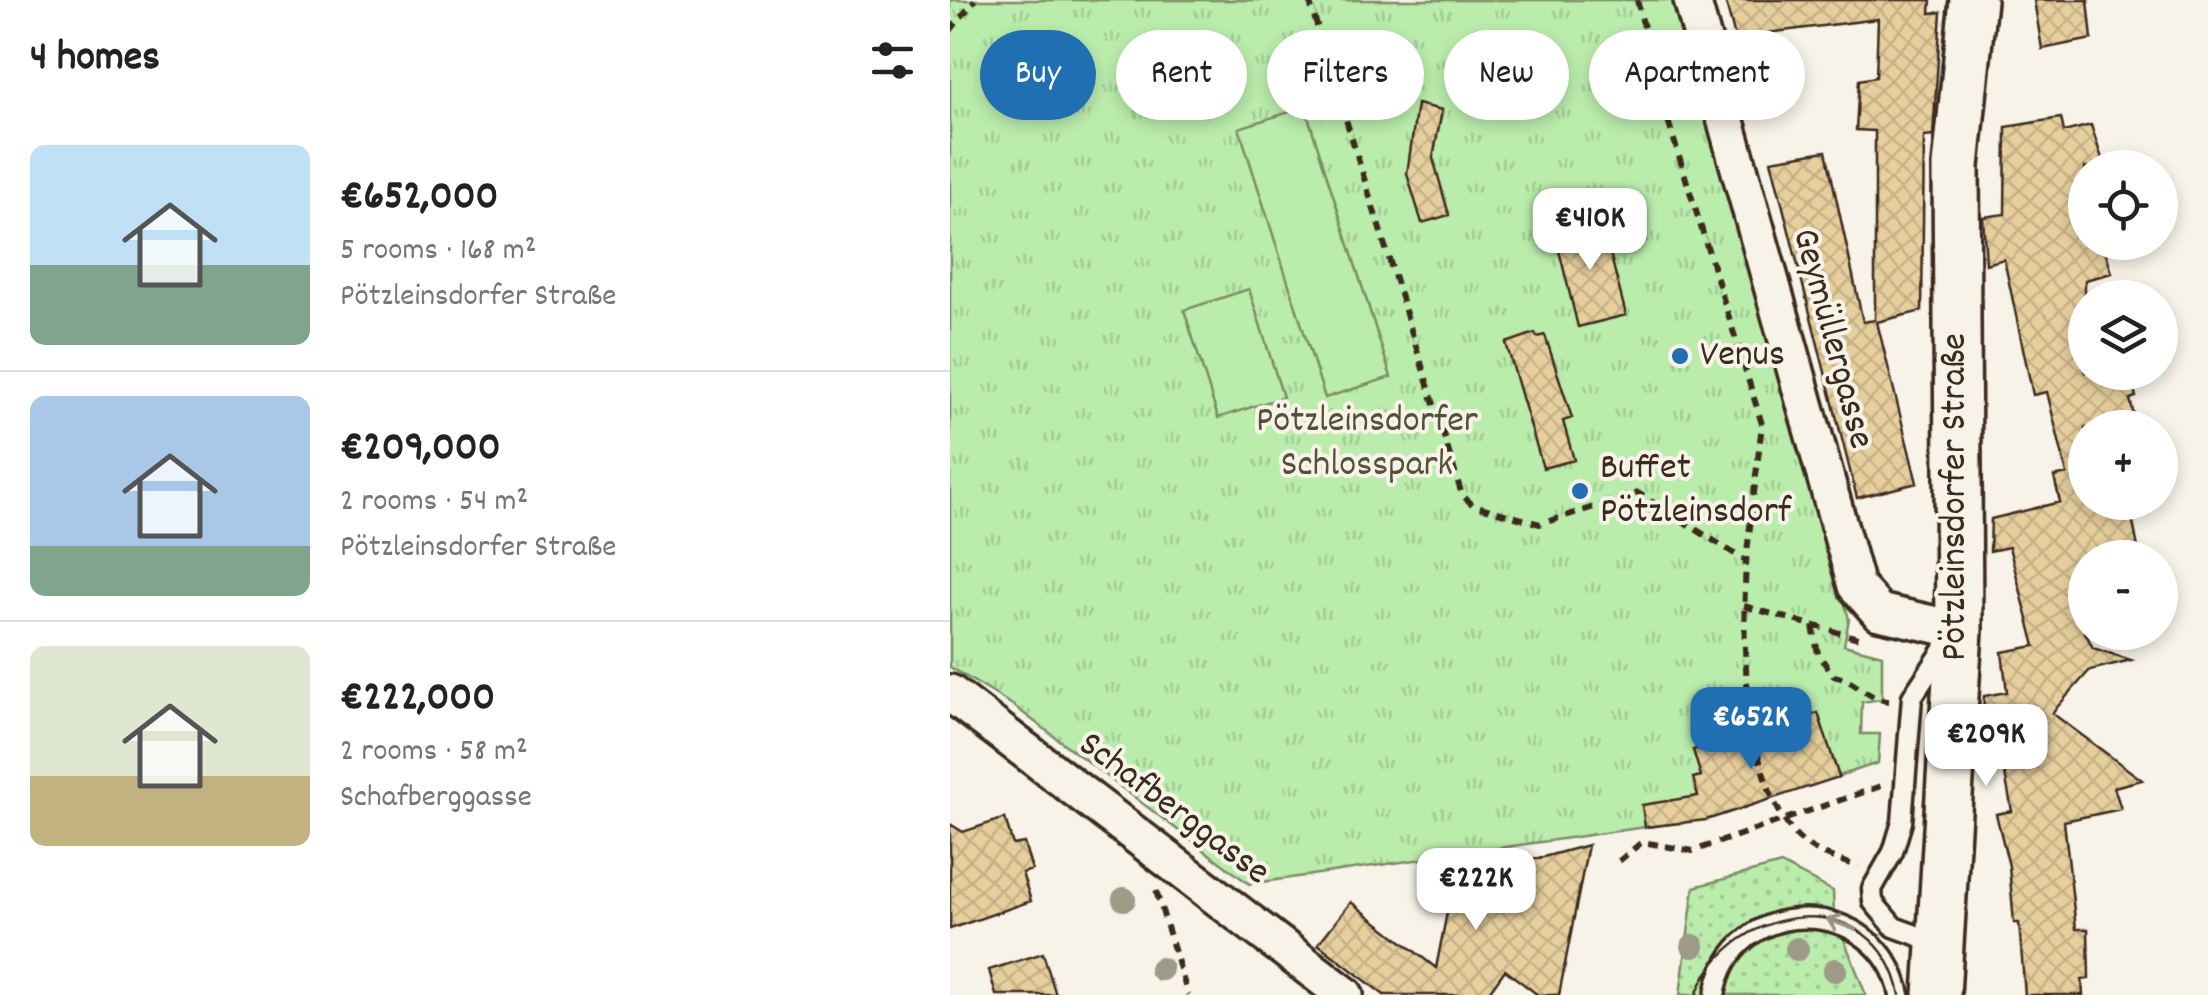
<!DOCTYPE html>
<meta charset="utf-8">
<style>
:root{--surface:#fff;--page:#f2f2f2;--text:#222;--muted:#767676;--line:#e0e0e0;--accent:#1f6fb2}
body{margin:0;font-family:Dekko,sans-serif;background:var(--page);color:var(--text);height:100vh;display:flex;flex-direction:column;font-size:38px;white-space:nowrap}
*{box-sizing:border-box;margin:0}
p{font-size:32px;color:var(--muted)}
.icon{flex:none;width:55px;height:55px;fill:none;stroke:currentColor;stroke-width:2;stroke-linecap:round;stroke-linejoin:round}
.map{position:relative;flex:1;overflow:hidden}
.drawer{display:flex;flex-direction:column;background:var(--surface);width:950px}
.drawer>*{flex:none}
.guide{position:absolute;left:30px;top:30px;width:950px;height:90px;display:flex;gap:20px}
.controls{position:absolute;left:1118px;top:150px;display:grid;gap:20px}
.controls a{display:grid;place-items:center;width:110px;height:110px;border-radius:50%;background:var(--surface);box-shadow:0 5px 15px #0003;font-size:50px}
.price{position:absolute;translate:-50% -85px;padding:0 22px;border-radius:20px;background:#fff;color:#222;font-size:32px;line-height:65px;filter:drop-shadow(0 2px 5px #0008)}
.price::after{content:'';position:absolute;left:50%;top:60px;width:30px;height:22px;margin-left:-15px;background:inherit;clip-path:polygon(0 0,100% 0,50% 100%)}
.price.on{background:var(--accent);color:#fff}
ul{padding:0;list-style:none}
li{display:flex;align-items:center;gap:30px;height:250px;padding:0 30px}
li+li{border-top:2px solid var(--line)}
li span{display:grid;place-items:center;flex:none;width:280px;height:200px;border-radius:15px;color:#555}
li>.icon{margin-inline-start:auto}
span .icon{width:120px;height:120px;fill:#fffc;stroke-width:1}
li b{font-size:42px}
h2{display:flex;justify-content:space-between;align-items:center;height:120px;padding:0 30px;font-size:42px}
.chip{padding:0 35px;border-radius:45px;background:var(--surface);box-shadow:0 5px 15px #0003;font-size:35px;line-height:90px}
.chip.on{background:var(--accent);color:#fff}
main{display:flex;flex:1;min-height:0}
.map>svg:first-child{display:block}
.grass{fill:url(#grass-dots);stroke:#7a8b65;stroke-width:2.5}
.park{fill:url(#park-tufts);stroke:#7a8b65;stroke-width:2.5}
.pitch{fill:#baecac;stroke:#7a8b65;stroke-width:2.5}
.building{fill:url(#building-cross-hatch);stroke:#3b2a1e;stroke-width:2.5}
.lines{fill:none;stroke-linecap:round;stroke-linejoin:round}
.service-casing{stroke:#3b2a1e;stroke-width:25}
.minor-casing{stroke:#3b2a1e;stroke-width:42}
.tertiary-casing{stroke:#3b2a1e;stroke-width:52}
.path{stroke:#3b2a1e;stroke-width:6;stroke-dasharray:10 8;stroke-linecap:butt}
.service{stroke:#f7f3e8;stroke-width:18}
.minor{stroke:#f7f3e8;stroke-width:35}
.tertiary{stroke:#f7f3e8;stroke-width:45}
.tram{stroke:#3b2a1e;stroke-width:2.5}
.tree{fill:#9d9a88}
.oneway{stroke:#998e83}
.poi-dot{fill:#1f6fb2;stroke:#f7f3e8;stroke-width:4}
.labels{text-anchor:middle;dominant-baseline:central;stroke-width:8;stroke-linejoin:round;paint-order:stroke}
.street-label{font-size:38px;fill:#3b2a1e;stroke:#f7f3e8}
.poi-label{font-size:38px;fill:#3b2a1e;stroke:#f7f3e8;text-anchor:start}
.park-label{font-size:38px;fill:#54513a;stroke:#f7f3e8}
</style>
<main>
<section class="drawer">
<h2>4 homes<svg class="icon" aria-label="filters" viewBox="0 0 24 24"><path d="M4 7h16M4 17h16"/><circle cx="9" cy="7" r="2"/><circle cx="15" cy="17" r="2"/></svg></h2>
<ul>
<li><span style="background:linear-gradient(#bfe0f5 60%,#7fa58c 0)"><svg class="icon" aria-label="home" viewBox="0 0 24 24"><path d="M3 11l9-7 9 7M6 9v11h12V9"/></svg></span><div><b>€652,000</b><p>5 rooms · 168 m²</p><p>Pötzleinsdorfer Straße</p></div></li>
<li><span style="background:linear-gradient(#a9c7e8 75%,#7fa58c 0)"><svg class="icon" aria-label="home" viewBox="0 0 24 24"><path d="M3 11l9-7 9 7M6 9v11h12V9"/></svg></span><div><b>€209,000</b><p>2 rooms · 54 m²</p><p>Pötzleinsdorfer Straße</p></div></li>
<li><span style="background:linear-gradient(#dfe7d0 65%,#c2b280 0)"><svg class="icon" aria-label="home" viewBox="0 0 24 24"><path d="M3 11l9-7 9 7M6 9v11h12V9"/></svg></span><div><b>€222,000</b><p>2 rooms · 58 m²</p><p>Schafberggasse</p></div></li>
</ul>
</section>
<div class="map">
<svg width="1258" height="995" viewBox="0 0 1258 995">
<defs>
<pattern id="grass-dots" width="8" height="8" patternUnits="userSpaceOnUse" patternTransform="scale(2.5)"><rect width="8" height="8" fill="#baecac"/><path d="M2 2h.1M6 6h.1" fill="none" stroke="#a1cb94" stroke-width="1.8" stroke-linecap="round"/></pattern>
<pattern id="park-tufts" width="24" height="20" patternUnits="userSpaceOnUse" patternTransform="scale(2.5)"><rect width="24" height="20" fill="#baecac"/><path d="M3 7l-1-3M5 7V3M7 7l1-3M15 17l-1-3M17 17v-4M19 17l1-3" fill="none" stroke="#a1cb94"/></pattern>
<pattern id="building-cross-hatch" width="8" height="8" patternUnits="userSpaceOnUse" patternTransform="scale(2.5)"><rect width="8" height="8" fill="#e6ce9d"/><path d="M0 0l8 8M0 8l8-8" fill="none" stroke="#c6b187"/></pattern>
</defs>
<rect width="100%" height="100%" fill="#f7f3e8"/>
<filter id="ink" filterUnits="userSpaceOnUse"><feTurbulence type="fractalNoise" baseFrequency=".01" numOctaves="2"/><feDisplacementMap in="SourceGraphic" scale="20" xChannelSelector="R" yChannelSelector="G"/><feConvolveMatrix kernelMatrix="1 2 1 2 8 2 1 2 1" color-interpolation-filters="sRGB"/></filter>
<g filter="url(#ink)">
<!-- grass -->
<path class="grass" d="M831,864L883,891L884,914L916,995H730L744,887Z"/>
<!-- park -->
<path class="park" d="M0,0H726L899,619L894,645L932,655V699L912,702L911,734H930L928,763L765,817L299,884L64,706L0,667Z"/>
<!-- pitch -->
<path class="pitch" d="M355,107L441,377L375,398L289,128Z
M299,289L333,397L268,418L234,310Z"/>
<!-- building -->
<path class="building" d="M775,0H981L980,13L991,12L983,136L974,137L972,311L927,322L967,483L907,498L821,160L876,151L913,322L925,320V131L906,130L909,80L926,77L928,19L785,37Z
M1084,0H1138L1142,39L1092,49Z
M566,34L578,72L520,89L509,50Z
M467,104L492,110L483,158L499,215L472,223L457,174Z
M1111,118L1114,132L1141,125L1155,168H1135V242H1153L1162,273L1135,280V372H1180L1186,397L1180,399L1187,428H1135V502H1179L1190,558H1135V582L1127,584L1135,632L1143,648L1181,660L1140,670L1102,713L1192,780L1164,787L1171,809L1114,821L1126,929H1138L1139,979L1132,980L1133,995H1075L1069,923H1064L1059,866L1046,814L1062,811L1051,753L1031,758L1034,696L1057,692L1052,652L1085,646L1059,547L1040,551L1041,519L1110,502L1104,477L1117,474L1097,392L1083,395L1054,259L1036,264L1033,217L1055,214L1056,127Z
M651,218L676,315L628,327L604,230Z
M585,333L587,337L595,335L622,418L613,421L624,460L593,468L556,343Z
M868,713L889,777L756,820L695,827L692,805L748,796L743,778L751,776L743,750Z
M55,818L63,845L74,843L82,870L72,873L81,901L0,929V824L13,832Z
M638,845L609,995H588L555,970L537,995H434L368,944L401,902L486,968L505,872L541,863V871Z
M93,953L106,995H46L39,970Z"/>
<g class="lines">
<!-- service casing -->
<g class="service-casing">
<path id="service" d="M988,943L944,927L923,902L922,889L943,852L952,822L962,697L998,643
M765,995C782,891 930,895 950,995"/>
</g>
<!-- minor casing -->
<g class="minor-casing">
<path id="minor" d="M742,0L906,586L929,612L1009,630
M0,693L395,995"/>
</g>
<!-- tertiary casing -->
<g class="tertiary-casing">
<path id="tertiary" d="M987,995L1009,630L1006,166L1023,0"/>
</g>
<!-- path -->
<path class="path" d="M359,0L512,495L523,505L590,524L688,493L796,561C792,640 792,773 846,836C861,852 888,859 908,867
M687,0L715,111L812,424L796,561
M0,31L25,0
M794,606L908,638
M863,626L868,654L884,676C906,680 918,700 939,701
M669,861L692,842L743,851L934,785
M206,891L238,995"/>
<!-- service -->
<use href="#service" class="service"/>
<!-- minor -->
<use href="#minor" class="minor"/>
<!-- tertiary -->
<use href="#tertiary" class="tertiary"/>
<!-- tram -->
<path class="tram" d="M746,995C782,901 927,882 950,995"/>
</g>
<!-- trees -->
<g class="tree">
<circle cx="174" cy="899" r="12"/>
<circle cx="743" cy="946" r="12"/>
<circle cx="847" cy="949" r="12"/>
<circle cx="211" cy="969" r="12"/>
<circle cx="885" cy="970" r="12"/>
</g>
<!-- one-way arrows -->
<defs><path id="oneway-shaft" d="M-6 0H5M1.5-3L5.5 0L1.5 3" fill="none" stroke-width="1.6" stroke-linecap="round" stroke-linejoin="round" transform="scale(2.5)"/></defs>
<use class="oneway" href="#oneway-shaft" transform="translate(891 924) rotate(-159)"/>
</g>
<!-- markers -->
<g class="poi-dot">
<circle cx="730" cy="356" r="10"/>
<circle cx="630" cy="491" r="10"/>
</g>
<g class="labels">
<!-- street labels -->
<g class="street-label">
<text transform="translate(881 339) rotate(75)">Geymüllergasse</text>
<text transform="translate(1006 497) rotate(-90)">Pötzleinsdorfer Straße</text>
<text transform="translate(223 810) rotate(37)">Schafberggasse</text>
</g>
<!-- poi labels -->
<g class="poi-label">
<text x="750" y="356">Venus</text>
<text x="650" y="469">Buffet<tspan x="650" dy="44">Pötzleinsdorf</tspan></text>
</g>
<!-- park labels -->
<g class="park-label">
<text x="417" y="422">Pötzleinsdorfer<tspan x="417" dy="44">Schlosspark</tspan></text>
</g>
</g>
</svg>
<div class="controls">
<a><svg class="icon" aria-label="locate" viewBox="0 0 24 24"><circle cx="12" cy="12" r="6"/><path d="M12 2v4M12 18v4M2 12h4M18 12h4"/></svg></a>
<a><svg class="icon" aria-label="layers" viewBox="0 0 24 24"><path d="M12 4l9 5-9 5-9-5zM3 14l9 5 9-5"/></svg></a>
<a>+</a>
<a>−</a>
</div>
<b class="price" style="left:640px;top:273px">€410K</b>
<b class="price on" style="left:801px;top:772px">€652K</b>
<b class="price" style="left:1036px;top:789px">€209K</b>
<b class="price" style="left:526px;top:933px">€222K</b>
<div class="guide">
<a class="chip on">Buy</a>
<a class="chip">Rent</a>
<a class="chip">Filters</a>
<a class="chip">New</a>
<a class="chip">Apartment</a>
</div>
</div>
</main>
